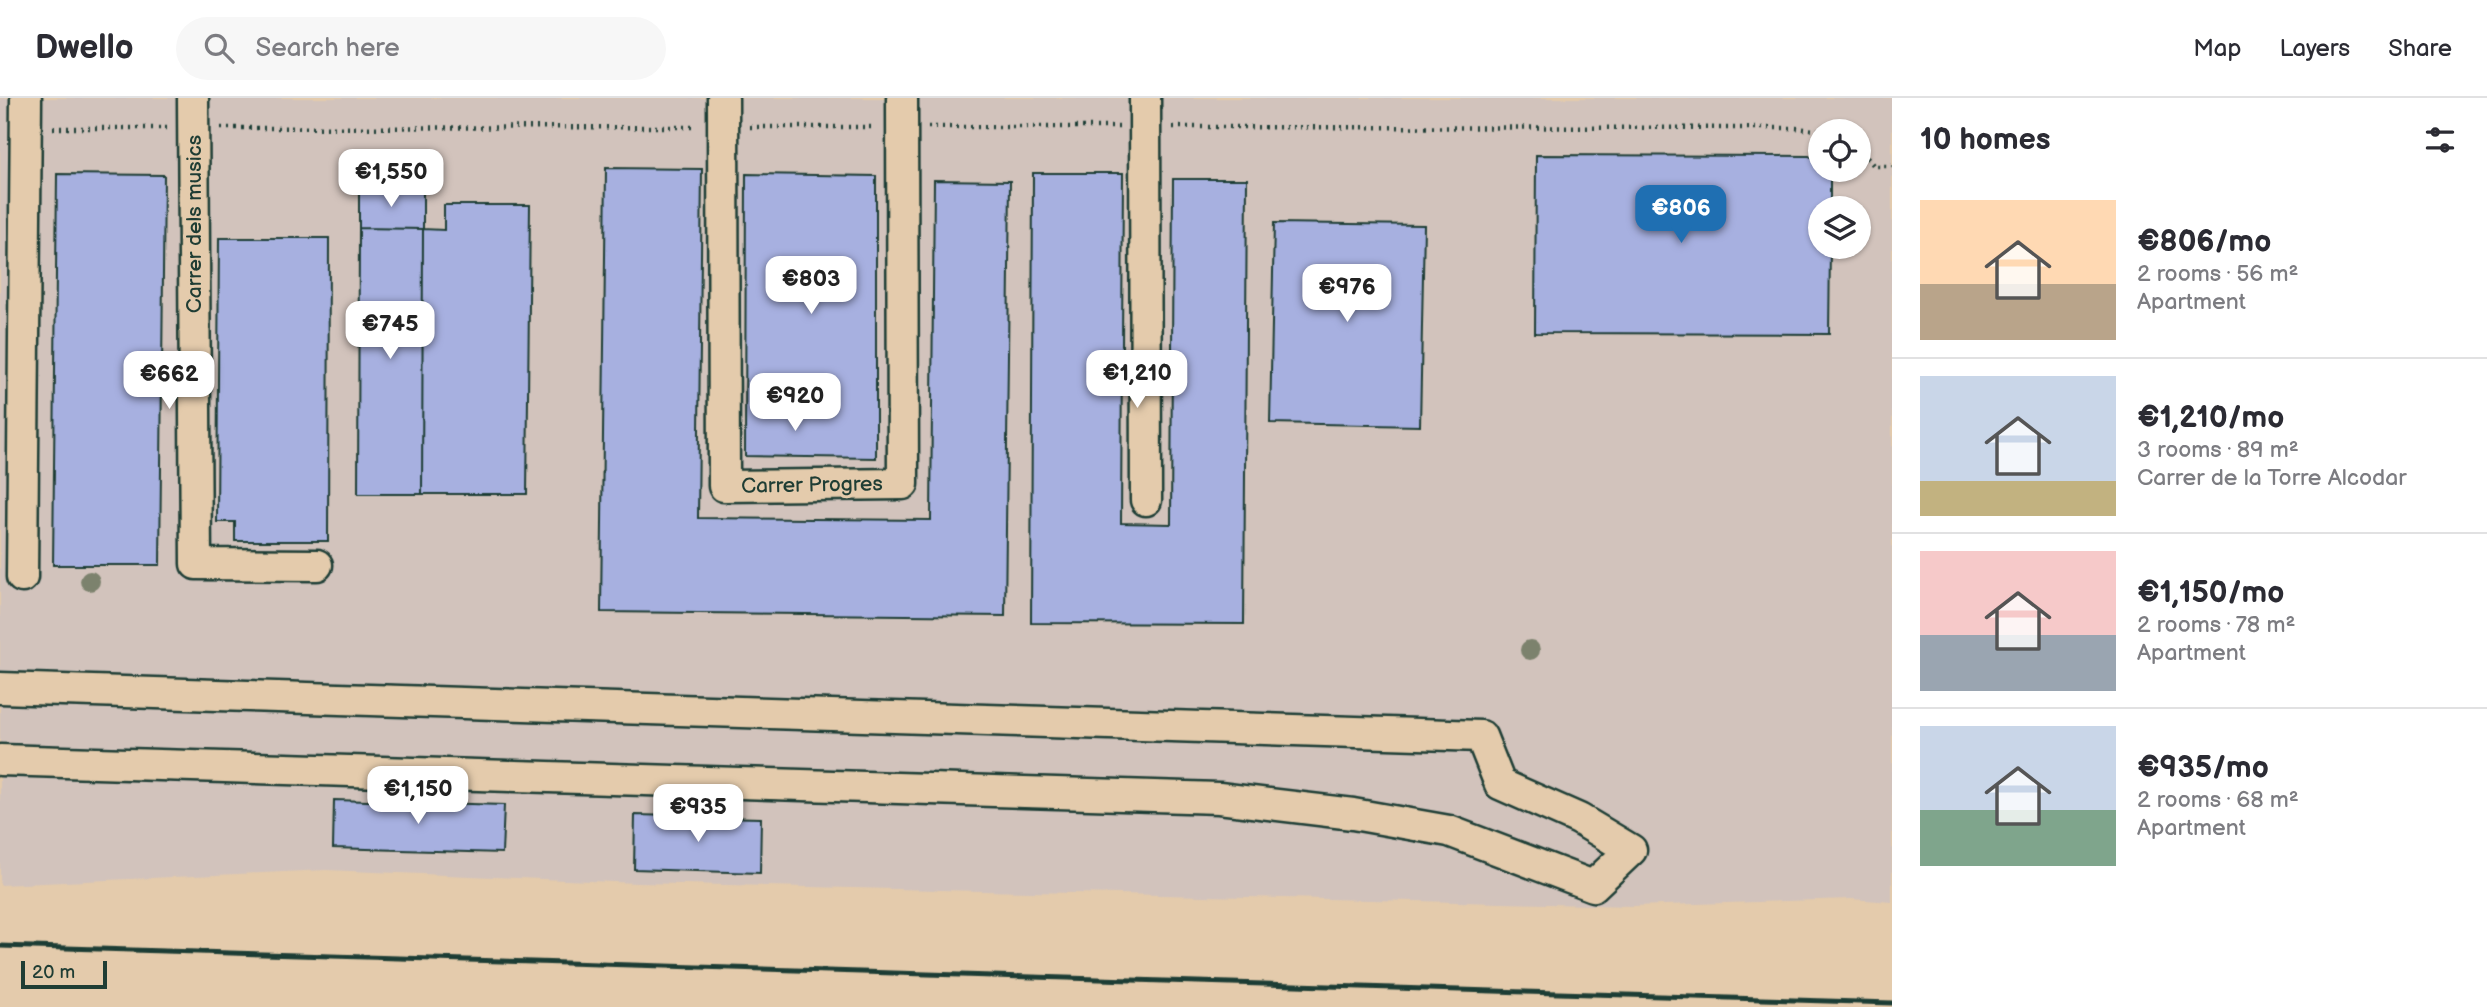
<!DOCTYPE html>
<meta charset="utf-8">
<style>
:root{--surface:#fff;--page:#f7f7f7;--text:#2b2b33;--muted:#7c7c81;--line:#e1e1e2;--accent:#1f6fb2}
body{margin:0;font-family:"Balsamiq Sans",sans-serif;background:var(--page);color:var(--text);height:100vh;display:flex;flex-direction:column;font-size:26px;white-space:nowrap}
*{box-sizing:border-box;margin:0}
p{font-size:23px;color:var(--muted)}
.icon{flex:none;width:38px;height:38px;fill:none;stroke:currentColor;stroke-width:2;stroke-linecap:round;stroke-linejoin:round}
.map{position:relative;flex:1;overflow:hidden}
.details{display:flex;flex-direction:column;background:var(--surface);width:595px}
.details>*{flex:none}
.fabs{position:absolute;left:1808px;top:21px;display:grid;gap:14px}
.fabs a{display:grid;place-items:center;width:63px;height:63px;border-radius:50%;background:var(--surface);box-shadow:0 2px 5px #0004;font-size:35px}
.scale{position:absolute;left:21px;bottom:18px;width:86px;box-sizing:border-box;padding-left:7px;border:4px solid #1f3d34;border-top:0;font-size:19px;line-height:24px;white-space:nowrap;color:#1f3d34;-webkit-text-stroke:5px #e4cbac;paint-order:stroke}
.price{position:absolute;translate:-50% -60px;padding:0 16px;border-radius:14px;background:#fff;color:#222;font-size:23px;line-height:46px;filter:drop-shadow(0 2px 4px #0008)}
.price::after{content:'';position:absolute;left:50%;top:42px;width:21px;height:16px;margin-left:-10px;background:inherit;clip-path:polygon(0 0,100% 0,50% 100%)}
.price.selected{background:var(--accent);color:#fff}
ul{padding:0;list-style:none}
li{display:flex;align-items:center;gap:21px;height:175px;padding:0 28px}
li+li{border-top:2px solid var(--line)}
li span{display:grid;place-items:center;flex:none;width:196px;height:140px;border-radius:0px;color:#555}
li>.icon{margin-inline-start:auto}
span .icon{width:84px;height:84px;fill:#fffc;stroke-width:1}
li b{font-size:30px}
h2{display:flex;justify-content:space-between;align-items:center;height:84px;padding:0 28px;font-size:30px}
header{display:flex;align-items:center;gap:42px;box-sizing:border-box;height:98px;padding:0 35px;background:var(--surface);border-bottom:2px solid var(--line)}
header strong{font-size:33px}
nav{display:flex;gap:38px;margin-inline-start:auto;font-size:24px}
.search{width:490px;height:63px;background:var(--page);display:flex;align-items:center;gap:18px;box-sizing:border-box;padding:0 24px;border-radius:38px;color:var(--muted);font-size:26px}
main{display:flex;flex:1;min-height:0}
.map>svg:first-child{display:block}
.built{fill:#d2c3bc;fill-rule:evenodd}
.building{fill:#a7b0e0;stroke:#1f3d34;stroke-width:2}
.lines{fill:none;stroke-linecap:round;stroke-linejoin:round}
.minor-casing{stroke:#1f3d34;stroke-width:35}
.path{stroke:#1f3d34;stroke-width:4.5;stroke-dasharray:2 5;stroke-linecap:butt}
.minor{stroke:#e4cbac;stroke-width:30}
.rail{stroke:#1f3d34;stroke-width:5}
.tree{fill:#7c826d}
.labels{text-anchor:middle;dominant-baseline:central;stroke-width:6;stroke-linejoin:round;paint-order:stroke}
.street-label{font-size:21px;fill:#1f3d34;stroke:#e4cbac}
</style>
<header>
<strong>Dwello</strong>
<div class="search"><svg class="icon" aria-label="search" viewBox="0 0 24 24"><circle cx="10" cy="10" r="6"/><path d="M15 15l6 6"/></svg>Search here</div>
<nav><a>Map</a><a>Layers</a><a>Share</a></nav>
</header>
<main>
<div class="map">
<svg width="1892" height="909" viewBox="0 0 1892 909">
<rect width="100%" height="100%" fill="#e4cbac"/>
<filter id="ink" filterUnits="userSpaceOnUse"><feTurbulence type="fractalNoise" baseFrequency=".0143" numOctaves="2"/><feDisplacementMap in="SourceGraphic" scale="14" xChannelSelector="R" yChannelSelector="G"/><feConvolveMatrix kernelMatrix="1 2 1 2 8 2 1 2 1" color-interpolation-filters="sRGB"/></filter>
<g filter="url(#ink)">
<!-- built -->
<path class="built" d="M0,0H1892V804L1851,801L1633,808L637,785L326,772L0,787ZM1820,33H1858V72H1820ZM1820,110H1858V149H1820Z"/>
<!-- building -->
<path class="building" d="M1536,57L1809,58L1820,62V72H1830V110H1820V149H1830L1829,236L1535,235Z
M606,70L702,71L698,420L931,422L934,82L1010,83L1005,518L601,514Z
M1033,75H1123L1121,425L1171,426L1173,81H1247L1244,526L1031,525Z
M57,76L164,77L160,467H53Z
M746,76L876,78V360L745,358Z
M359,92H423V131L359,130Z
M444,107H530L527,396H422L423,131L444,132Z
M1274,125L1424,127L1420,328L1270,325Z
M359,130L423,131L422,396H358Z
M219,140H329L328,443H235V424H217Z
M334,702L504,707L502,755L333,750Z
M635,717L761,720L760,775L634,771Z"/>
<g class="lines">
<!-- minor casing -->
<g class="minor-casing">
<path id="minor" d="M193,0L196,466L317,467
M723,0L724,388L903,386L902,0
M1145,0L1146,402
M22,479L26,0
M0,590L1481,638L1500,686L1579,721L1631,752L1593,788L1449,733L1353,716L1219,700L0,662"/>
</g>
<!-- path -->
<path class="path" d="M750,29H874
M928,29H1119
M1173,29L1796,30L1825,33
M53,30H167
M221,30L696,29
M1858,49L1874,68H1892"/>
<!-- minor -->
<use href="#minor" class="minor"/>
<!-- rail -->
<path class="rail" d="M0,848L1892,905"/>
</g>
<!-- trees -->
<g class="tree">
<circle cx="90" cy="483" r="10"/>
<circle cx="1530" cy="552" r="10"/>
</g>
</g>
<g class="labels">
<!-- street labels -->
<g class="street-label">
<text transform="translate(194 126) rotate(-90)">Carrer dels musics</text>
<text transform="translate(812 387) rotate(-1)">Carrer Progres</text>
</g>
</g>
</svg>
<div class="fabs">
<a><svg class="icon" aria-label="locate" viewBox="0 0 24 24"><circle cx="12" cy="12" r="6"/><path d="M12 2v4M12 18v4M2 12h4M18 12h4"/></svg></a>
<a><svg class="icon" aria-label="layers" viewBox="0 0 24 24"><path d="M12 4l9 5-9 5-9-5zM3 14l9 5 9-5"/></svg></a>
</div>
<div class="scale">20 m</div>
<b class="price" style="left:391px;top:111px">€1,550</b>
<b class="price selected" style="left:1681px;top:147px">€806</b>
<b class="price" style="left:811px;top:218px">€803</b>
<b class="price" style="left:1347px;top:226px">€976</b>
<b class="price" style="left:390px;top:263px">€745</b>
<b class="price" style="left:1137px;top:312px">€1,210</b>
<b class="price" style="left:169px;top:313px">€662</b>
<b class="price" style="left:795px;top:335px">€920</b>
<b class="price" style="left:418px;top:728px">€1,150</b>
<b class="price" style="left:698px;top:746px">€935</b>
</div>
<section class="details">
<h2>10 homes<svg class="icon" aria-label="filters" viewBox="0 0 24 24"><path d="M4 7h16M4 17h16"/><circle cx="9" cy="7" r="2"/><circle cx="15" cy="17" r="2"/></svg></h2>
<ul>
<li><span style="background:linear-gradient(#ffd9b3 60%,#b9a48a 0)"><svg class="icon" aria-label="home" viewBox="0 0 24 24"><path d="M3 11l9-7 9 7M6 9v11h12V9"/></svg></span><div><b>€806/mo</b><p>2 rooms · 56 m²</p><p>Apartment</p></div></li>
<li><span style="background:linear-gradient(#c9d6e8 75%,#c2b280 0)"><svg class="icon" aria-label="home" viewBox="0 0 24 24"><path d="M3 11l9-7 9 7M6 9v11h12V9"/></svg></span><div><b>€1,210/mo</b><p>3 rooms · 89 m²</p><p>Carrer de la Torre Alcodar</p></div></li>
<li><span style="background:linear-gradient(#f6c9c9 60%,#9aa5b1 0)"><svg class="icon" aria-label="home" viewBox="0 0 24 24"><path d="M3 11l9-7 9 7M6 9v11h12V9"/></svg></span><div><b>€1,150/mo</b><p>2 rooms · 78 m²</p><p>Apartment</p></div></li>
<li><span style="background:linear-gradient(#c9d6e8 60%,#7fa58c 0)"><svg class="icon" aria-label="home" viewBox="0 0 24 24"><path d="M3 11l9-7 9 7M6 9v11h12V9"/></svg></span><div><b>€935/mo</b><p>2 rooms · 68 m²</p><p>Apartment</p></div></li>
</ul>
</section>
</main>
